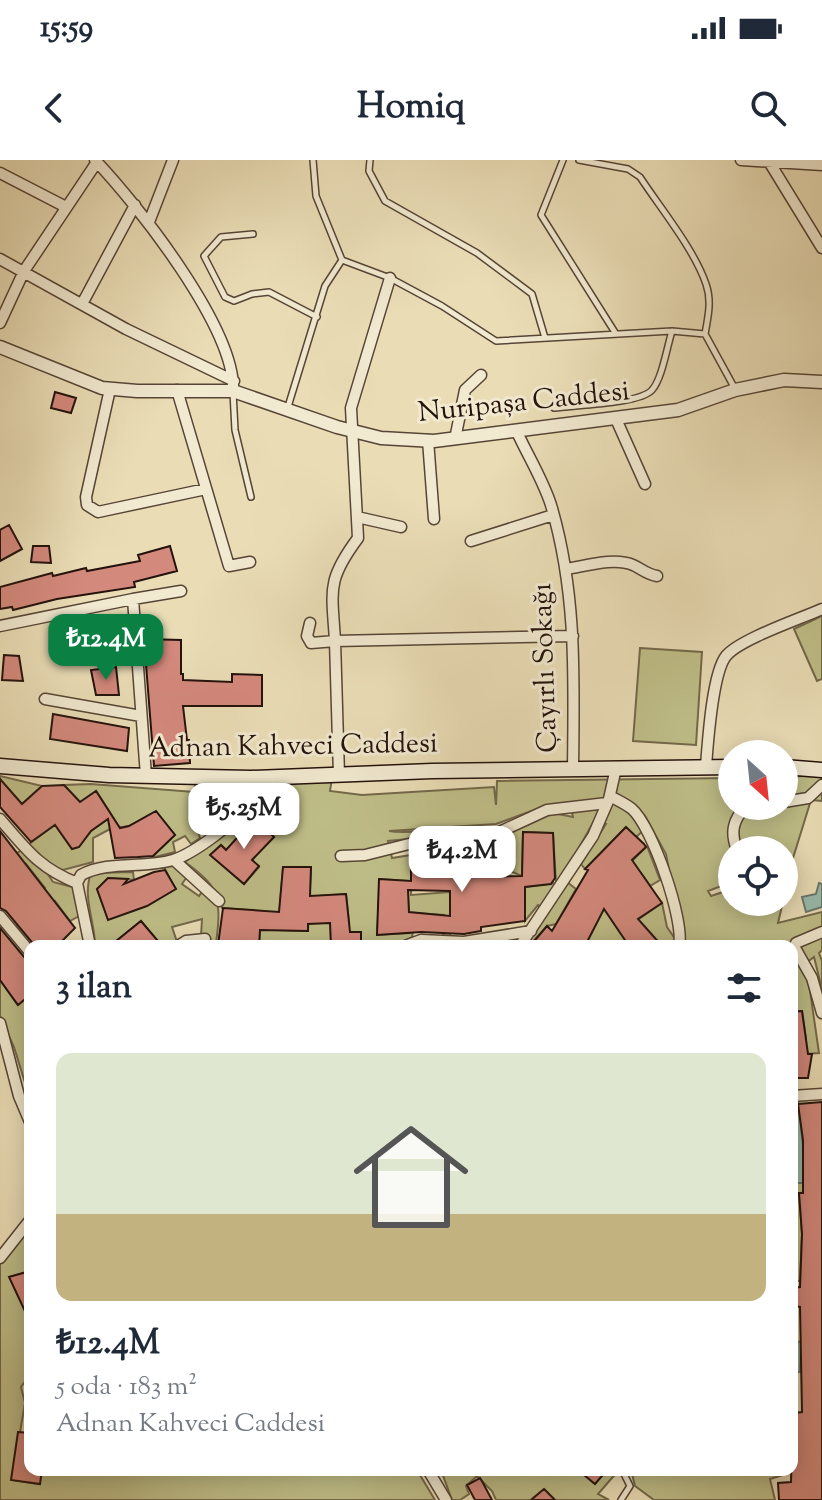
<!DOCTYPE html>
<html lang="tr">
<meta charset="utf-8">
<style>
:root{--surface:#fff;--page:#f2f2f3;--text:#1f2937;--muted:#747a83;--line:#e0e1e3;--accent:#0b8043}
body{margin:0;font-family:"Sorts Mill Goudy",serif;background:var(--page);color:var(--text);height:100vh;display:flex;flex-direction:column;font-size:30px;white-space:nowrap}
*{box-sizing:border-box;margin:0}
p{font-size:26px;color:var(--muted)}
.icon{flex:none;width:44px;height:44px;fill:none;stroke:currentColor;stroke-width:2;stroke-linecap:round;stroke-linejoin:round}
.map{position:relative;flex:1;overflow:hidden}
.sheet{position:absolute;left:24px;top:780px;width:774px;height:536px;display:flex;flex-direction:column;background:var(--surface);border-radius:16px;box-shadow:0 4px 20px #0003}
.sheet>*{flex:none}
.needle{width:52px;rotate:153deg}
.fabs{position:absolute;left:718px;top:580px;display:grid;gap:16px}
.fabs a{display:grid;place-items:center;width:80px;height:80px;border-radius:50%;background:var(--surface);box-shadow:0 4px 20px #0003;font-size:40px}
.price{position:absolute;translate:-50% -68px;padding:0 18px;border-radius:16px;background:#fff;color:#222;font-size:26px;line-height:52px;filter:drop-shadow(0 2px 4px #0008)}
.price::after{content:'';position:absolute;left:50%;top:48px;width:24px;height:18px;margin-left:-12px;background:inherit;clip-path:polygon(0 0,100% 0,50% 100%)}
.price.active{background:var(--accent);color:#fff}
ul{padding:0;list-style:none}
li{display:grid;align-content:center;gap:16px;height:424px;padding:0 32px}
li+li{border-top:2px solid var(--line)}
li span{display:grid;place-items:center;height:248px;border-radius:16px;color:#555}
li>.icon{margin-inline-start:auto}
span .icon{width:144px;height:144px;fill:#fffc;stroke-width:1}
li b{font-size:34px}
h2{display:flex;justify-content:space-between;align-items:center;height:96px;padding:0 32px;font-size:34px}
.status{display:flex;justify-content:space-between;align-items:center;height:56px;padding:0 40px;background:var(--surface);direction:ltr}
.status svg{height:22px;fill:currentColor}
header{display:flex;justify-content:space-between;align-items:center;height:104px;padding:0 32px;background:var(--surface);font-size:36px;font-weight:700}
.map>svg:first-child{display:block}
.green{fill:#bfbe88;stroke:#72684a;stroke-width:2;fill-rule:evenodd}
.water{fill:#98bcae;stroke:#6a786d;stroke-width:2}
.building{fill:#d4897d;stroke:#24120c;stroke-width:2;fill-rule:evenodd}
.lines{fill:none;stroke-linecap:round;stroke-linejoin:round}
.service-casing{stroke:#564536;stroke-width:8}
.minor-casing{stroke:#564536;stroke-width:13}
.tertiary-casing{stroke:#564536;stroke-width:15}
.secondary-casing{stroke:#24120c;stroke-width:17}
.service{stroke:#f1e9d0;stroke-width:5}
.minor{stroke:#f1e9d0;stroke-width:10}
.tertiary{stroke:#f1e9d0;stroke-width:12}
.secondary{stroke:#f1e9d0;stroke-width:14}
.labels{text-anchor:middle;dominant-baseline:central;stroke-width:6;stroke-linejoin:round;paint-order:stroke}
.street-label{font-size:28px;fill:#24120c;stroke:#f1e9d0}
</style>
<div class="status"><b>15:59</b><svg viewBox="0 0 49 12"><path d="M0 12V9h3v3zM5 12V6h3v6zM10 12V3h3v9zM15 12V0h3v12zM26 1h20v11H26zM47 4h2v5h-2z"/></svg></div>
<header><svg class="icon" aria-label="back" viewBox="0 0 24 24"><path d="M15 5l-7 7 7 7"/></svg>Homiq<svg class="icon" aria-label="search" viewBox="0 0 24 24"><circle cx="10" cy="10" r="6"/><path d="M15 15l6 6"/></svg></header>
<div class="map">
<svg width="822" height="1340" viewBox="0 0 822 1340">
<rect width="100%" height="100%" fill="#eaddb6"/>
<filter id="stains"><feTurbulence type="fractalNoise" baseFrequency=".0025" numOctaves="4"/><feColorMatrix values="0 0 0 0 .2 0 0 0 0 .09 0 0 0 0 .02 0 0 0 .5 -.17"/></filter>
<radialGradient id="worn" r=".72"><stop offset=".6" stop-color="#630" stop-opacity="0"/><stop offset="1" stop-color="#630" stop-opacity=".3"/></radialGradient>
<!-- green -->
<path class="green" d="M822,456V519L817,521L794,469Z
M640,488L702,492L696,585L633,581Z
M821,615L822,641L811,640L789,711L792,713L784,740V690H732V722L708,731L711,736L732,729V742H783L778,763L822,752V790L819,793L822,801V829L814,797L806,803L819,893L792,895L806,879L802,851L792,852V841L795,840L792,826V786H662L645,767L625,786H574L603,747L620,772L662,743L667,767L678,783L675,741L666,694L645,656L636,654L644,670L636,677L625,668L585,709L581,704L606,664L594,661L562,718L576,729L556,764L547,766L529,786H522L547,752L538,745L525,761V727L556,723L553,673L523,672L522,716L510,711L496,679L553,653L573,657L570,645L545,646L496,664L389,671C423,677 451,656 478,691L496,694L506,717L474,718L473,711L450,710L442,696L416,695L413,685L408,679L388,681L392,698L411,695V735L450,732V776L443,775L444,755L416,753L412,777L396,786H361L360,772L331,773V786H259L261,751L222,748C215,725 203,715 185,702L232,665L227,655L214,666L208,659L197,668L200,678L191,684L185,676L173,682L175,692L151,698L175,675L155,652L129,666L110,669L93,678V702L63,710L41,704L53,722L76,728L79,756L70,761L55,741L24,767L40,786H32L16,766L31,755L25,746L45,728L26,704L0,723V706L49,669L75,644L58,669L72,689L79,687L91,671L112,656L97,632L80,642L64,625L91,624L194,632L196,620L219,619L249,631L332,618L330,631L362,635L494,627L496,645L497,621L732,618V646H784V617ZM244,644H252L255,658L274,677L252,700L259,707L244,724L211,695L221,685L227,690L247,667L239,658ZM283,708H311L308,771L278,770ZM380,719L407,721L410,773L377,775ZM346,734L349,762L317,736Z
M0,616L42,626L22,644L0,627Z
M647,686L660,720L650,726L641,713L608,725Z
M169,704L189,714L182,724L199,736L206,726C224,740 218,764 216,784H211L209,777L201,776L202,759L172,767L177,782L172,786H151L157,781L141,761L110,786H95C95,761 82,737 91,713L133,712L134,720L108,718L97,729L108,759L175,729L164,707Z
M0,820L17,844L30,835V858L27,861L30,864V939L14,887L0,856Z
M792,1023H803L822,1032L799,1033L802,1074L800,1121H792Z
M30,1055V1083L27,1087L30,1086V1111L10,1117L30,1145V1215L21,1227L25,1243L12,1320L39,1324L42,1310H417L435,1340H0V1099Z
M441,1310H578L595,1323L607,1310L618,1311L598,1334L609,1340H555L544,1329L533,1338L534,1340H496L492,1331L477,1316L466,1326L469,1334L460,1340H452Z
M631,1310H783V1315L770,1319L775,1340H654L635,1326Z"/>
<!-- water -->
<path class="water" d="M819,723L822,724V747L806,752L802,737L816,734Z
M798,940L803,986V1023H792V941Z
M792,1181L801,1182L800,1212H792Z"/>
<!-- building -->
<path class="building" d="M55,232L76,238L71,253L51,248Z
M9,365L22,389L0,401V370Z
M33,386H49L51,403L31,402Z
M170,386L177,411L134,422L135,427L57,439L13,450L12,447L0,449V427L52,413L53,416L86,408L87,411L140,401L138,395Z
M120,462L125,485L90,491L85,467Z
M144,479L181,480V514H183V520L232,522V514L262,515V546H183L187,580H189L190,603L154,606Z
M4,495L19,496L23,521L2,520Z
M116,507L119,535H96L91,510Z
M53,554L129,568L127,591L50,579Z
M0,619L22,644L42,626L64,625L80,642L96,631L120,668L129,666L156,651L175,675L153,696L138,697L115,698L108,659L91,671L79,687L72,689L55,665L31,682L0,647Z
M255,658L274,677L252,700L259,706L244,724L210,695L221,685L226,690Z
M626,667L644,684L646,687L632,700L662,743L638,759L662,786H629L604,749L585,786H530L547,766L552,771L588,710L585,709Z
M0,671L75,768L62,781L66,786H35L6,751L0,748Z
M523,672L553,673L555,718L551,724L525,727V761L481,767V771L464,774L421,772L377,775L379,719L411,721V695L443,696L442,710L474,711V717L522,716ZM408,730L450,731V756L409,752Z
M283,707H311L310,736L346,734L350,772H361V786H331L330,763L308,764V771L260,770L259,786L218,785L223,748L279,752Z
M165,710L176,729L147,746L108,760L97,729L108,718L128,719L124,724L154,712Z
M141,761L158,781L151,786H110Z
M0,768L24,797L30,800V835L18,845L0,820Z
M802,851L808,894H812L808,918H792V852Z
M822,942V1340H779L778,1323L791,1322L792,1285H796L794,1253L802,1252L800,1147L792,1146V1128L800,1127L802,1074L799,1033H803V980L798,944Z
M30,1111V1162L9,1117Z
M18,1272L30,1273V1310H42L40,1324L11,1320Z
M578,1310H607L595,1324Z
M480,1318L483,1323L492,1340H475L467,1325Z
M544,1329L555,1340H531Z"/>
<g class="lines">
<!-- service casing -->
<g class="service-casing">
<path id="service" d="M313,0L316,36L342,100
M370,0L369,11L385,41L477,93L532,134L545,178
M563,0L541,55L616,174
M579,0L628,9L640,17C661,49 694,89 706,124C712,141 708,157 705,174
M253,74L221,77L204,96L225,137L234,141L252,134L269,132L317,157
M233,232L235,270L251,337
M554,248C574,245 640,244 652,230C662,219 667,187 672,171
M287,250L325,126L342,100L390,118L442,146L496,181L672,171L705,174L734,227
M621,1340L630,1326L622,1310"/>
</g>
<!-- minor casing -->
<g class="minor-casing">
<path id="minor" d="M95,0C137,44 236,169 233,231
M741,0L822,5
M768,0L822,88
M0,13L66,47
M149,62L173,0
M0,99L126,169L234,221
M82,144L135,45
M0,163L24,111L97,2
M110,229L86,337L87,345L98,352L206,329
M177,230L229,406L250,402
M616,259L645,324
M517,272C528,296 543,320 551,345C577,433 574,518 573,609
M455,279L465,230L481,215
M428,280L434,359
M357,357L401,367
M471,381L553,355
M567,409C586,406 614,397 633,405C642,409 646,414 657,416
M133,439L181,431
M310,463L307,476L311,483L335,481C332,430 326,421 358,378L351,248L390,118
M0,466L133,439L146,616
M45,539L141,556
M706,606C708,582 712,514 726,496C740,479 800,459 822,449
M339,615L335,481L573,476
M610,636C617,640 626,644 632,649C652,666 685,761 679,786
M784,642L808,638L822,625
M0,659C26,689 39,708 77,723
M737,690C730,672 733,660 746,646
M341,696L365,695L425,680L465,679L493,675L547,650L607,643
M174,700L219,741
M0,756L30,792
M822,772L796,783L795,788L812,818L822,853
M90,786L77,723L81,715C109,700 143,709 173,700C192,694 239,662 245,643C247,636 245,625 245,618
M178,786L186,781L205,779
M405,786L421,780L464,782L531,771
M520,786L593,676L609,639L616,608
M0,863L19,936L30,962
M792,936L822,934
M0,1098L30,1060
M428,1310L446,1340"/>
</g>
<!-- tertiary casing -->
<g class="tertiary-casing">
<path id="tertiary" d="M0,187L102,228L137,231H233L337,267L381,278L434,281L678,250L735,230L784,220L822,222"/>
</g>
<!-- secondary casing -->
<g class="secondary-casing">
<path id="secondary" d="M0,606L109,615L251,618L432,611L732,607
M784,607L822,610"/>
</g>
<!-- service -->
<use href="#service" class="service"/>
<!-- minor -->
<use href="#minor" class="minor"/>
<!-- tertiary -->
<use href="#tertiary" class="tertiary"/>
<!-- secondary -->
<use href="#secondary" class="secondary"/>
</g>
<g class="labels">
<!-- street labels -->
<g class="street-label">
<text transform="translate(524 243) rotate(-6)">Nuripaşa Caddesi</text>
<text transform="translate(546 508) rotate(-92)">Çayırlı Sokağı</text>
<text transform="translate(293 587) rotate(-1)">Adnan Kahveci Caddesi</text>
</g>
</g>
<rect width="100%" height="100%" filter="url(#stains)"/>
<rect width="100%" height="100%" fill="url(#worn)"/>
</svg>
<div class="fabs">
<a><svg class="needle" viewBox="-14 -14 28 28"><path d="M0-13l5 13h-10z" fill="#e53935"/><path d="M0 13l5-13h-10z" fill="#747a83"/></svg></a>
<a><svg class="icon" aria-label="locate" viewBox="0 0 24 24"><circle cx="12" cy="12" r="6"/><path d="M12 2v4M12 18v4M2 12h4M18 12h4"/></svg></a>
</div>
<b class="price active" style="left:106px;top:522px">₺12.4M</b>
<b class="price" style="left:244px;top:691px">₺5.25M</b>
<b class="price" style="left:462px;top:734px">₺4.2M</b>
<section class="sheet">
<h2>3 ilan<svg class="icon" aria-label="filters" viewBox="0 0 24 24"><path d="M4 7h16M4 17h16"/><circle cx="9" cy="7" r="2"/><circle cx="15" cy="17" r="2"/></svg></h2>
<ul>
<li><span style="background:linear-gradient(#dfe7d0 65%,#c2b280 0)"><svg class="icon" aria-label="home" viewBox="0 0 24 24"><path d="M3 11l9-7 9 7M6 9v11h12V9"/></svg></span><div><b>₺12.4M</b><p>5 oda · 183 m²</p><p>Adnan Kahveci Caddesi</p></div></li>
</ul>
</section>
</div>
